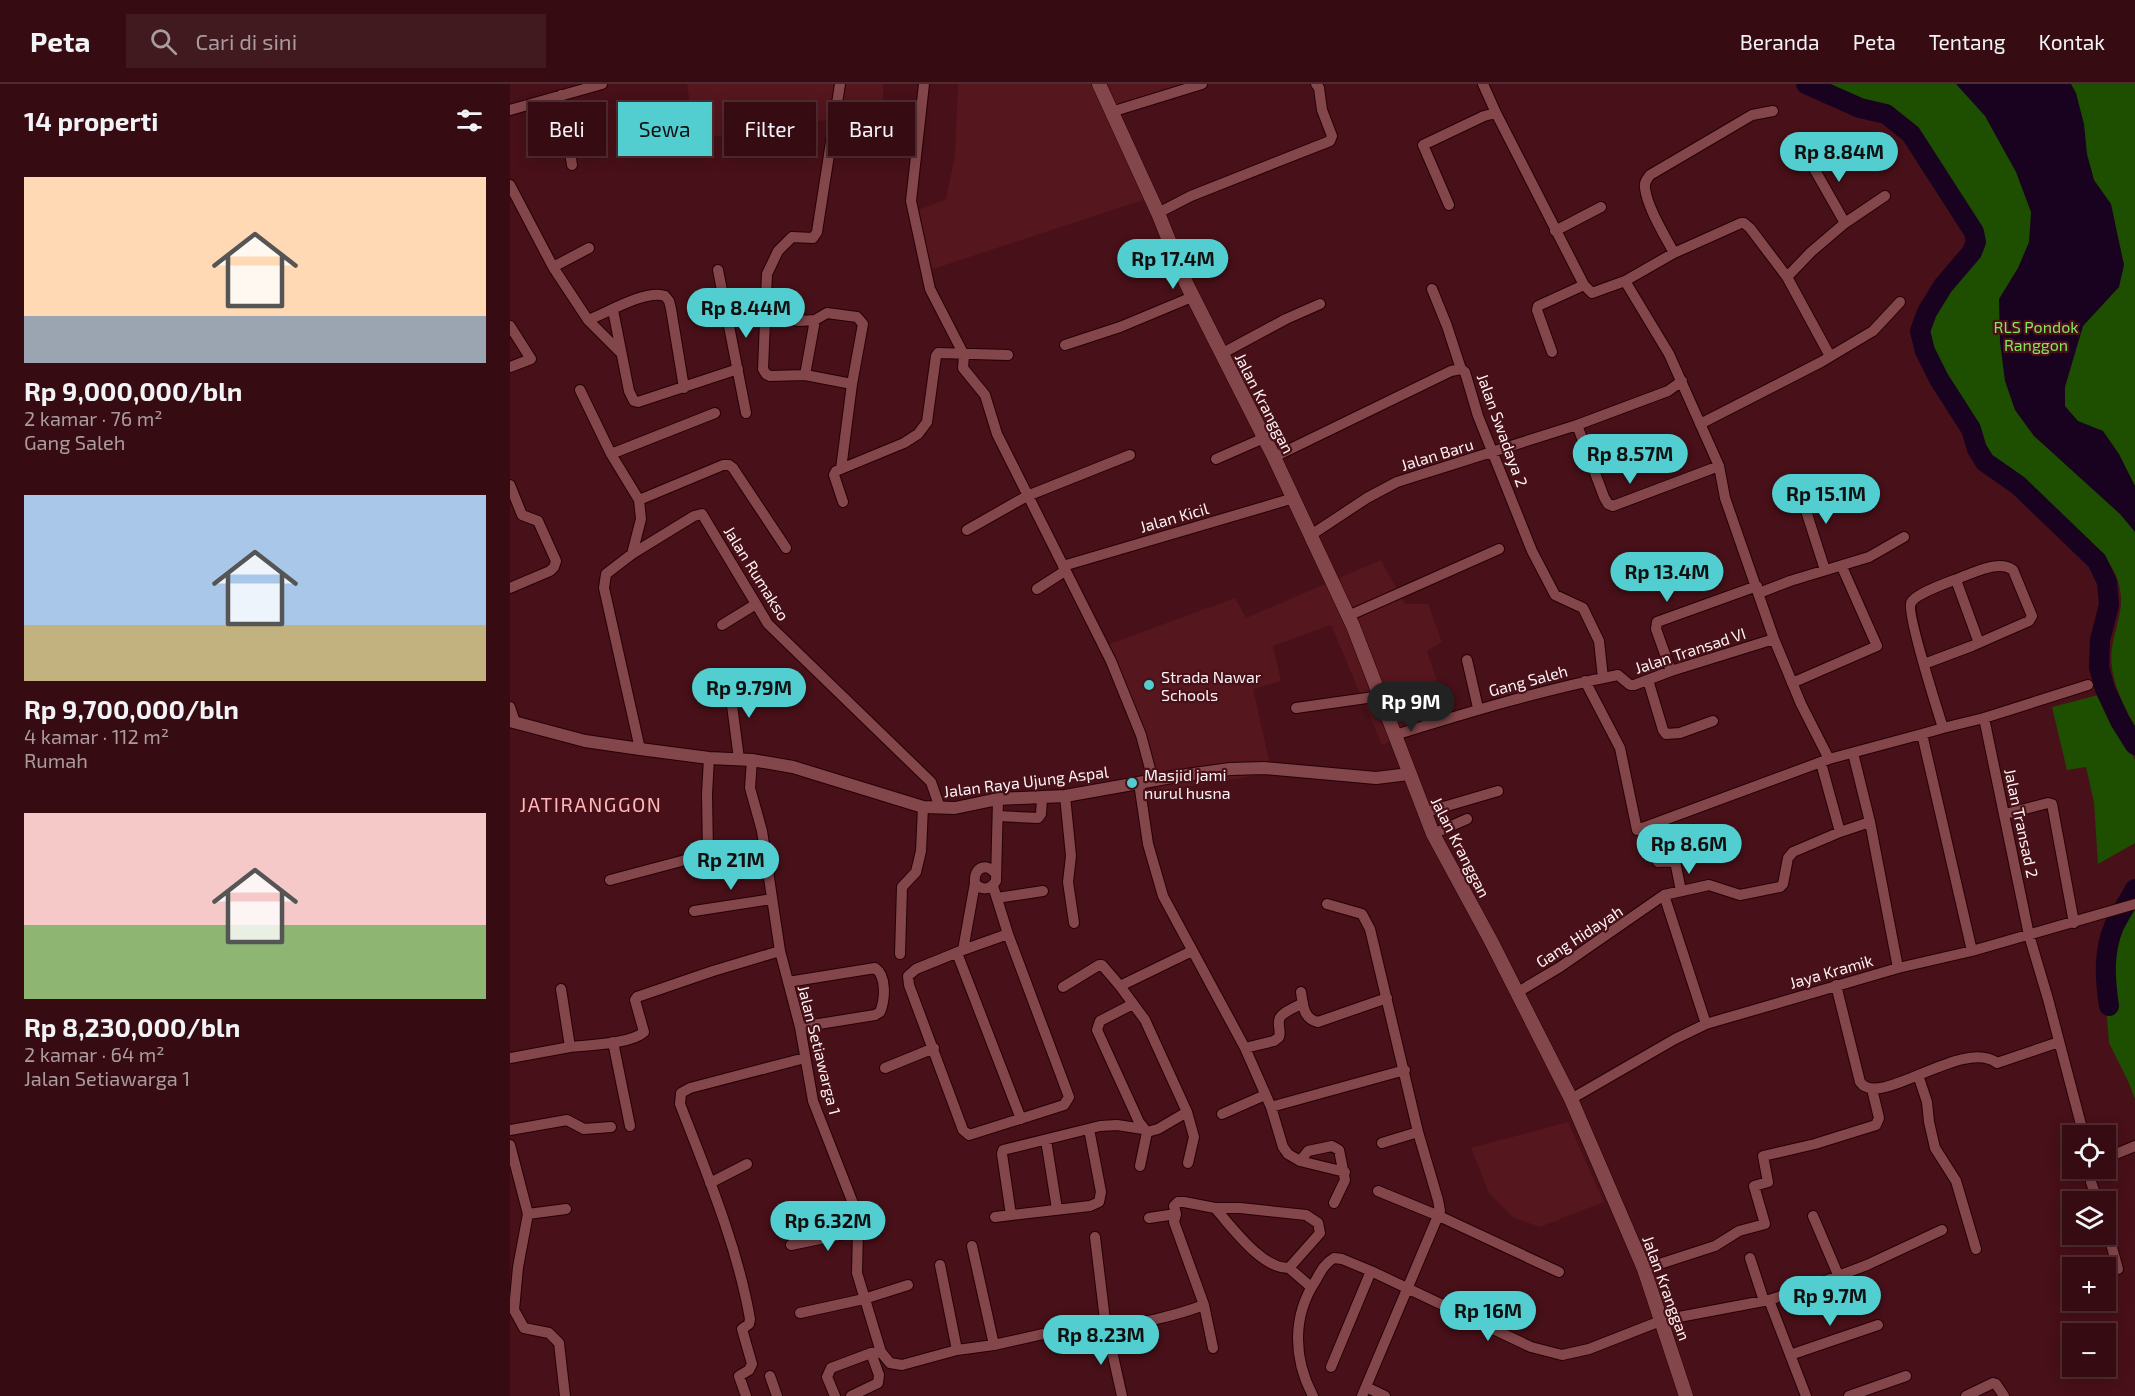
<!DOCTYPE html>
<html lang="id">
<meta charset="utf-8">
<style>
:root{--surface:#360c12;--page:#411a20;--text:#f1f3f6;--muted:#aa9b9f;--line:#502c32;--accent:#52cdd0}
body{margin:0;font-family:"Exo 2",sans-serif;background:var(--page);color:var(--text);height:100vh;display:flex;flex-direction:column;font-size:22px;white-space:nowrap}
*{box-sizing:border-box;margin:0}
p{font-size:20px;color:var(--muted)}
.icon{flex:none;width:33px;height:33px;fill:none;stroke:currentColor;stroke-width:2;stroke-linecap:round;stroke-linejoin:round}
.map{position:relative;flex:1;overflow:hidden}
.details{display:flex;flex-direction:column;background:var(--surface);width:510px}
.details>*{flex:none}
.top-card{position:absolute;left:18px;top:18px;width:570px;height:54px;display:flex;gap:12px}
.controls{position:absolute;left:1552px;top:1041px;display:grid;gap:12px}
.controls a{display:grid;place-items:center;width:54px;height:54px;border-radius:0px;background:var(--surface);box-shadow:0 3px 15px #0003,0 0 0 2px var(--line);font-size:30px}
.price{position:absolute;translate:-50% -51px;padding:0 14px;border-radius:21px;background:var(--accent);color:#111;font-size:20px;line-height:39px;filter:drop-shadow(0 2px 3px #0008)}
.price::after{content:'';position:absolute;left:50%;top:36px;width:18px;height:14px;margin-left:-9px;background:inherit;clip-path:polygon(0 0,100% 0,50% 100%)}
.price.on{background:#222;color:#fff}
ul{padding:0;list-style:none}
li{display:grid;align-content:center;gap:12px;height:318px;padding:0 24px}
li span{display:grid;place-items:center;height:186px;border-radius:0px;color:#555}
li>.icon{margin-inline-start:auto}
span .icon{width:108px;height:108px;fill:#fffc;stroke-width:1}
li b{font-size:26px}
h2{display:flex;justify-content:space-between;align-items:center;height:72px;padding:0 24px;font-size:26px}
.tag{padding:0 21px;border-radius:0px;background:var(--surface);box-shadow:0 3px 15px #0003,0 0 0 2px var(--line);font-size:21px;line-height:54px}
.tag.on{background:var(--accent);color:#111}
header{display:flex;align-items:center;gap:36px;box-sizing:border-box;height:84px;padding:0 30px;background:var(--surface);border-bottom:2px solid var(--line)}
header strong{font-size:28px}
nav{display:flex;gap:33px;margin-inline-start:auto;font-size:21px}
.search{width:420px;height:54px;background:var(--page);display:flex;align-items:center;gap:15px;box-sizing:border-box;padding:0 21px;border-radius:0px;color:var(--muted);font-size:22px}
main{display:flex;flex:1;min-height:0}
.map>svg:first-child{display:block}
.built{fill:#56161e}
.green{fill:#1e4f00}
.water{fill:#18021f}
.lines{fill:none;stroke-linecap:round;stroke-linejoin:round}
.river{stroke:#18021f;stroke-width:20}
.minor-casing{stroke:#260105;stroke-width:12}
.tertiary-casing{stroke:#260105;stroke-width:14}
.secondary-casing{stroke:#260105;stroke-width:15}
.minor{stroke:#83464a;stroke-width:10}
.tertiary{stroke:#83464a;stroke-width:12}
.secondary{stroke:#83464a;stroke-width:14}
.poi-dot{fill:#52cdd0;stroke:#481018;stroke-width:2}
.labels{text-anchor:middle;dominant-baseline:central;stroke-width:4.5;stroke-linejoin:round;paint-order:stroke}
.park-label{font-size:16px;fill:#85e55c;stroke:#481018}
.street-label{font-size:16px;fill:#fbf3f3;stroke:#481018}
.poi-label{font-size:16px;fill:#fbf3f3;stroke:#481018;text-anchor:start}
.quarter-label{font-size:20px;letter-spacing:1.5px;fill:#feb6b8;stroke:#481018}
</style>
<header>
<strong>Peta</strong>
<div class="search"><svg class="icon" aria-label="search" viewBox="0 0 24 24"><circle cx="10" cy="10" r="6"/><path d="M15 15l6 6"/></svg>Cari di sini</div>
<nav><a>Beranda</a><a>Peta</a><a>Tentang</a><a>Kontak</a></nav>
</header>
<main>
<section class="details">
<h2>14 properti<svg class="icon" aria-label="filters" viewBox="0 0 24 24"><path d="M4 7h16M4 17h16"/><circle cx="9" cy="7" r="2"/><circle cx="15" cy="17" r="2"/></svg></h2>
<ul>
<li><span style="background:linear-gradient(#ffd9b3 75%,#9aa5b1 0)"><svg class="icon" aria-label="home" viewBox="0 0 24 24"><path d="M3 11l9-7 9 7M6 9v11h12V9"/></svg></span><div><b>Rp 9,000,000/bln</b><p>2 kamar · 76 m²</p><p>Gang Saleh</p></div></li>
<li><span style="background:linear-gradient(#a9c7e8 70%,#c2b280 0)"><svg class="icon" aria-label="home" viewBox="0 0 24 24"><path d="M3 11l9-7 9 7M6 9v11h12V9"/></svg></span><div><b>Rp 9,700,000/bln</b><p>4 kamar · 112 m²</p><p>Rumah</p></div></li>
<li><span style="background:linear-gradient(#f6c9c9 60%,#8fb573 0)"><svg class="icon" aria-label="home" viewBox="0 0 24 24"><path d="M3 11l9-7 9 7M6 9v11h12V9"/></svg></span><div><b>Rp 8,230,000/bln</b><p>2 kamar · 64 m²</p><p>Jalan Setiawarga 1</p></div></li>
</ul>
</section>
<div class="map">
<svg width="1625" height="1312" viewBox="0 0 1625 1312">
<rect width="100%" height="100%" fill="#481018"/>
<!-- built -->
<path class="built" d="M177,0H373V29L277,41L185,56Z
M448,0H684L602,26L636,115L420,186L406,127L436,115L445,71Z
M871,476L895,520H918L932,558L917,567L930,606L904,613L915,644L872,661L821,541L763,562L771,597L743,605L762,689L649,707L616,607L594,562L725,514L736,534Z
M1058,1038L1094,1118L1030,1143L1004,1134L979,1109L961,1064Z"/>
<!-- green -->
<path class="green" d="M1312,0H1625V642C1612,619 1598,591 1602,564C1605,543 1614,527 1610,505C1604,469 1564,445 1538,424C1519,408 1500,393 1481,377C1472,365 1470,353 1464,339C1453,314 1412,273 1416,245C1419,231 1438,200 1448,189C1456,180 1469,172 1470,160C1471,156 1468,150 1468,146L1402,38L1381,25Z
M1592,610L1625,676V759L1588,780L1584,718L1576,683L1557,686L1542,623Z
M1625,815V1015L1618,997L1599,959L1596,922L1605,920C1598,870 1600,859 1625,815Z"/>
<!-- water -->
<path class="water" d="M1446,0H1561L1566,9L1574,40L1577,70L1584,96L1601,120L1614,181L1609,203L1573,242L1555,303V322L1568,337L1593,347L1609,370L1625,402V448L1610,430L1524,352L1505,326L1495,297L1490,258L1489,215L1508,184L1519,158L1521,128L1506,88L1475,32Z"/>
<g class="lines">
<!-- river -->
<path class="river" d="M1296,0L1350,24L1376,30L1401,50L1464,148L1466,158L1462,168L1433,202L1417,228L1410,247L1415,267L1429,295L1461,345L1467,365L1475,378L1508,401L1587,477L1597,498L1599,521L1590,556L1589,583L1595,605L1610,637L1625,661
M1599,922C1595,895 1593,868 1604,842C1610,830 1618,818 1625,805"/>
<!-- minor casing -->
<g class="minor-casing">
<path id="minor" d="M414,0L401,117L420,205L454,271L453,284L475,311L487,350L601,577L631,651L643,696
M973,0L986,29L1074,201L1082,209L1115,197L1164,169L1231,139H1234L1240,144L1277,193
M51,11L62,81
M0,26L92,0
M601,28L692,0
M1298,74L1335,139
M0,101L43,183L78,236L110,268
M939,121L913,61L974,32L986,29
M648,129L681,112L820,57L822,52L812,26L809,4L806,0
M1045,147L1091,123
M1164,169C1155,152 1137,123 1135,104C1134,98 1137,95 1140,91L1242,31L1263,27
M43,183L79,164
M208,186L236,329
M1115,197L1159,270L1209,382L1215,414L1264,555L1291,620L1319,675L1412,650L1462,867
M922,205L937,242L951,285
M103,226L119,307L124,317L128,318L228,285
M255,230L289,237L305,236L317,229L347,233L353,240L342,300L331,385
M78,236C97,229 136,205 155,212L159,217L161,225L174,304
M305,236L295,291L342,300
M0,242L21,275L0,283
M555,261L610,243L682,213
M1042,268L1027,226L1028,222L1074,201
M711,270L776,235L810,220
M1320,272L1277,193L1301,168L1335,139L1375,112
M295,291L260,292L256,290L253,285L257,190L268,167L282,153L303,154L307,148L330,0
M70,306L101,370L129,416L131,435L122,470
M1190,340L1311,278L1363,247L1390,218
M1067,341L1094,413L1098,420L1103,422L1209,382
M101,370L205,329
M764,373L941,287L951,285L955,288L968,332L1022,467L1045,511L1073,524L1089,557L1093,594
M706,375L754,354
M0,401L12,431L28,437L46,477L44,483L40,487L0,504
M1289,405L1315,486
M129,416L213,381H219L223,384L276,464
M333,418L324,391L326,387L394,359L408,350L417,338L426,272L428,269L498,271
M457,446L517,412L620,371
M801,451L857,414L887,398L1067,341L1158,307L1172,297
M553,482L784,414
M1446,496L1469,559
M527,505L555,487
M1249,509L1280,497L1359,473L1394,453
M838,532L989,465
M212,541L246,520
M957,576L968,624
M1161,587L1146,545L1147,538L1247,502
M1138,596L1153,646L1156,650L1170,649L1203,637
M1075,597L1110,664L1127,746L1319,675
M219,598L229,675
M1282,599L1367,562L1332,483
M0,623L5,638
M786,624L871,612
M1474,634L1519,851L1538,915L1574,1052
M1433,644L1474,634L1578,601
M1412,650L1433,644C1428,628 1396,528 1401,519C1405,509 1443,497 1454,492C1468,487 1490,476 1503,486L1522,532L1519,537L1462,562L1414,580
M885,651C959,628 1032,606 1108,591L1120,601H1124L1161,587L1264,555
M130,665L94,504L96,490L122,470L184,432L192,430L258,540L421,698L430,724
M1343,669L1360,738L1388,884
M242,676L240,704L252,747L270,867L290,943L303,1017L346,1127L348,1147L347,1189L371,1268L380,1279L392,1281L447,1266L484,1261L595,1236L612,1312
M1311,679L1330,748
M629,699L638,760L653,812L735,964L761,1023L773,1063L778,1070L790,1077L835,1088
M555,712L561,772L558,798L564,839
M913,729L988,707
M1495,730L1538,719L1542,720L1564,839
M488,732L528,734L531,730L532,714
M923,750L957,735
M198,770L197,710L199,674
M1148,778L1165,777L1171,807
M100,796L198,770L254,765
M465,799C472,807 480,806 486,797L488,715
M483,802L498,850L559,1013L554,1021L459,1051L453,1046L399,901L398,892L406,885L453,866L465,799C463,783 477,778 486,790
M1154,811L1196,940
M487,814L533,807
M817,820L852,830L860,845L908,1048L928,1116L930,1127L852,1312
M184,827L262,815
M453,866L498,850
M447,869L511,1035
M390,870L392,803L406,788L411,767L413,723
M278,898L365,884C377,892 375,916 370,928L365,931L290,943
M1326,901L1350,998C1369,1026 1453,953 1487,979L1549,958
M610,902L682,867
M553,903L589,881H592L610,902L635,936L677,1028L684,1053L678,1079
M791,908C793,920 793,935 808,938L877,914
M1008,908L1050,883L1154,811L1199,801L1230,811L1270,803L1273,800L1278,774L1283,768L1330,748L1360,738
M623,920L590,937L587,946L629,1038L637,1048L630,1082
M103,958L120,1042
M60,963C78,961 121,960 134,948L125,916L127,913L203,887L270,867
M735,964L764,957L769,953C771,947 768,943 769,937C769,929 786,923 793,919
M0,974L60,963L51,905
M375,984L424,964
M1408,991L1417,1018L1419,1038L1425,1064L1446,1097L1466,1165
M1061,1015L1165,955L1196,940L1388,884L1462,867L1625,820
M761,1023L895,986
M712,1030L755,1011
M0,1046L57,1036L74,1045L101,1043
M637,1048L648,1045L677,1028
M536,1056L547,1125
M872,1059L908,1048
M0,1061L18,1130L8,1183L4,1226L14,1244L39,1249L49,1259L55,1312
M1596,1074L1625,1062
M790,1077L798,1067L822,1062L829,1066L835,1096L824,1119
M1580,1084L1581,1098L1588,1118
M200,1099L237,1080
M868,1107L929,1132L1049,1188
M705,1124C722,1143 752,1185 779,1184L801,1203
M18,1130L56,1125
M666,1130L664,1122L668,1118H674L705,1124H730L796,1131L808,1139L810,1149L779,1184
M501,1131L492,1070L493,1066L590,1042L607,1041L633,1045
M1303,1132L1329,1193
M485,1133L580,1122L589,1118L591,1108L579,1045
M1596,1142L1608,1185
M585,1153L595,1236
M281,1161L348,1147
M462,1162L484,1261
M1240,1174L1254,1217
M430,1181L447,1266
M1134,1185L1205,1162L1229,1147L1255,1140L1244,1102L1258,1098L1253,1072L1305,1060L1366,1041L1369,1034L1362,1005
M1259,1216L1296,1312
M694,1221L703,1264
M290,1229L354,1215L398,1201
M597,1245C630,1239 662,1233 694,1221L664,1138L666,1130L639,1134
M1280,1271L1368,1241
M821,1283L861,1187
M260,1292L267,1312
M856,1303L875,1312
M236,1312L229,1292L239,1286L242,1280L232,1245L239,1240L240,1235C227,1161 197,1090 170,1020L171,1009L180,1004L295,974
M325,1312L317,1293L321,1284L361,1269L371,1268
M341,1312L368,1299L369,1291L361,1269
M803,1312C783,1274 782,1232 806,1196C811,1187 815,1179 824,1174L832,1175L861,1187L1021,1263L1052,1271L1079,1265L1153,1236L1259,1216L1302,1202L1357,1181L1432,1146
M1339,1312L1396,1292
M1456,1312L1483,1299L1486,1300L1494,1312"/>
</g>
<!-- tertiary casing -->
<g class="tertiary-casing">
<path id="tertiary" d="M0,637L75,657L130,665L199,674L242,676L283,683L413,723L445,724L488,715L555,712L662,693L720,685L754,684L866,694L899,690"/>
</g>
<!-- secondary casing -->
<g class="secondary-casing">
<path id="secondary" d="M589,0L648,129L676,199L764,373L843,542L923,750L981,857L1061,1015L1134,1185L1176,1312"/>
</g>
<!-- minor -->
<use href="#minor" class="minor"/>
<!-- tertiary -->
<use href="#tertiary" class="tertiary"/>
<!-- secondary -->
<use href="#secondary" class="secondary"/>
</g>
<!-- markers -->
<g class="poi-dot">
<circle cx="639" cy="601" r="6"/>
<circle cx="622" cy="699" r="6"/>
</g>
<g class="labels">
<!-- park labels -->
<g class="park-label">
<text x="1526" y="242">RLS Pondok<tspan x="1526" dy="18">Ranggon</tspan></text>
</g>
<!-- street labels -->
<g class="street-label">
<text transform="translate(755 319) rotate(63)">Jalan Kranggan</text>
<text transform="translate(993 346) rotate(70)">Jalan Swadaya 2</text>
<text transform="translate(927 370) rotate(-17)">Jalan Baru</text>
<text transform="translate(664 433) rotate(-16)">Jalan Kicil</text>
<text transform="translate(247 489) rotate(58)">Jalan Rumakso</text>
<text transform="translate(1180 566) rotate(-18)">Jalan Transad VI</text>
<text transform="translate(1018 596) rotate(-15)">Gang Saleh</text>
<text transform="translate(516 697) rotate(-7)">Jalan Raya Ujung Aspal</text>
<text transform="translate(1512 739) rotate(78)">Jalan Transad 2</text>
<text transform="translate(951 763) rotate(63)">Jalan Kranggan</text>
<text transform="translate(1069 852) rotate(-33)">Gang Hidayah</text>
<text transform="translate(1321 887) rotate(-16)">Jaya Kramik</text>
<text transform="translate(310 966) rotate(76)">Jalan Setiawarga 1</text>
<text transform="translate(1157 1204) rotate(70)">Jalan Kranggan</text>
</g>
<!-- poi labels -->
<g class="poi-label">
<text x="651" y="592">Strada Nawar<tspan x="651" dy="18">Schools</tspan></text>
<text x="634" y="690">Masjid jami<tspan x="634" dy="18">nurul husna</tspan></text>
</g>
<!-- quarter labels -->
<g class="quarter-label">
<text x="81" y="720">JATIRANGGON</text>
</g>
</g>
</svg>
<div class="controls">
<a><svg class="icon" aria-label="locate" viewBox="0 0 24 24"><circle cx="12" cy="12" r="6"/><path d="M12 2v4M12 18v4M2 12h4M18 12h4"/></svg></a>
<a><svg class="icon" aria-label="layers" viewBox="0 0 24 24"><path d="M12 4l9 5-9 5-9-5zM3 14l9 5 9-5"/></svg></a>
<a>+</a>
<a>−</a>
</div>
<b class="price" style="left:1329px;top:99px">Rp 8.84M</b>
<b class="price" style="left:663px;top:206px">Rp 17.4M</b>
<b class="price" style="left:236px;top:255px">Rp 8.44M</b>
<b class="price" style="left:1120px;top:401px">Rp 8.57M</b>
<b class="price" style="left:1316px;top:441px">Rp 15.1M</b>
<b class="price" style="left:1157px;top:519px">Rp 13.4M</b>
<b class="price" style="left:239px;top:635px">Rp 9.79M</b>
<b class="price on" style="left:901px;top:649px">Rp 9M</b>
<b class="price" style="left:1179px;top:791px">Rp 8.6M</b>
<b class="price" style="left:221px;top:807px">Rp 21M</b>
<b class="price" style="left:318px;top:1168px">Rp 6.32M</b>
<b class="price" style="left:1320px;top:1243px">Rp 9.7M</b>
<b class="price" style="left:978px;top:1258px">Rp 16M</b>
<b class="price" style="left:591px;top:1282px">Rp 8.23M</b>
<div class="top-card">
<a class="tag">Beli</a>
<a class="tag on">Sewa</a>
<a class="tag">Filter</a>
<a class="tag">Baru</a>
</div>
</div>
</main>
